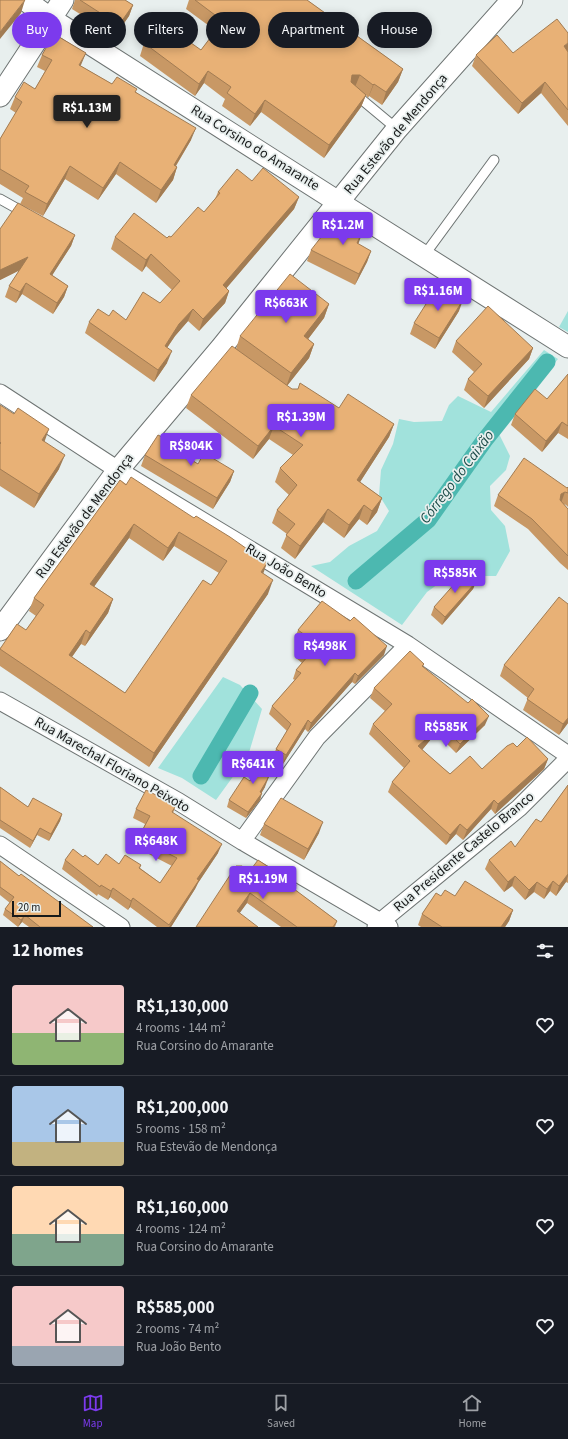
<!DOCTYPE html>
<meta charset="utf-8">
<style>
:root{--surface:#171b24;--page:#20242c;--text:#f1f3f6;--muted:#9ea1a6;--line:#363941;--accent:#7c3aed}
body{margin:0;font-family:"Source Sans 3",sans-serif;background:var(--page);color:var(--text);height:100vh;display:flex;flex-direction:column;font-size:15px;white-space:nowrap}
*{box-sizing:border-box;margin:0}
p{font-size:13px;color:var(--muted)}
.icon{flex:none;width:22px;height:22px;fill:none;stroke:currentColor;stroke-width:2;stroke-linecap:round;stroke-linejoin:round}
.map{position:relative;height:927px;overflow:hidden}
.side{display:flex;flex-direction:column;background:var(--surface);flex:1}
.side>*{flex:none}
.hud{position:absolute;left:12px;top:12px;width:544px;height:36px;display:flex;gap:8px}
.scale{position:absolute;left:12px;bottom:10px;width:49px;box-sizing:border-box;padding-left:4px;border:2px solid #181a1a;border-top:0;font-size:11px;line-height:14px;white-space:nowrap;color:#181a1a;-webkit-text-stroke:3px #e8efee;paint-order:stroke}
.price{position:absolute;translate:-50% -34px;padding:0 9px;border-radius:4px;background:var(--accent);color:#fff;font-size:13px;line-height:26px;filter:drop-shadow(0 1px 2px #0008)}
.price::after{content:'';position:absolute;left:50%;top:24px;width:12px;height:9px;margin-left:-6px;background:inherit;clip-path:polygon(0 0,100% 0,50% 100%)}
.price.on{background:#222;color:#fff}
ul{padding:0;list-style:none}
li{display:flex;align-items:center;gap:12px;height:100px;padding:0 12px}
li+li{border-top:1px solid var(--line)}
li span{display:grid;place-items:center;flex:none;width:112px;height:80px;border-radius:4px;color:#555}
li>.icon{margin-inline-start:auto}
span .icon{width:48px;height:48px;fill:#fffc;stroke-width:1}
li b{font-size:17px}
h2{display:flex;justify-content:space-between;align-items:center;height:48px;padding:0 12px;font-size:17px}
.chip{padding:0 14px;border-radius:18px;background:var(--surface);box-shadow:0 2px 10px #0003;font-size:14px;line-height:36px}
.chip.on{background:var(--accent);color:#fff}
.dock{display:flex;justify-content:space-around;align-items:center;height:56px;border-top:1px solid var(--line);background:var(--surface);font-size:11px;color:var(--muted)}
.dock a{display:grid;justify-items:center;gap:2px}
.dock .on{color:var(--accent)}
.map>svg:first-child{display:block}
.green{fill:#a1e2dc}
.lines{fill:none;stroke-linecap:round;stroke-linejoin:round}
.canal{stroke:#4cb8b0;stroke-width:17}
.service-casing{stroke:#6e7473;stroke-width:11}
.minor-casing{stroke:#6e7473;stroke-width:19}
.tertiary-casing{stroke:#6e7473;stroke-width:23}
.service{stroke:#fff;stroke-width:9}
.minor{stroke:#fff;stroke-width:17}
.tertiary{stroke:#fff;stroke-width:21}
.wall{fill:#c89865;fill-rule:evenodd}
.shaded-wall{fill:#a27c53}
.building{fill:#e8b176;stroke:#a27c53;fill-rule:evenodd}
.labels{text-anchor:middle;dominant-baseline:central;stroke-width:3.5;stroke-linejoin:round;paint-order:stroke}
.street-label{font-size:14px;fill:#181a1a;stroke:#e8efee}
.water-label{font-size:15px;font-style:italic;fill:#1d4c49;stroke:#e8efee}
</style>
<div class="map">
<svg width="568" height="927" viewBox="0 0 568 927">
<rect width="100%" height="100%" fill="#e8efee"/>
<!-- green -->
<path class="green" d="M568,311V332L559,327Z
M544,350L558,359L498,432L510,456L506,470L490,486L491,510L505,526L510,551L496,576H472L452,574L427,592L402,625L311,566L330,562L349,546L377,531L389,511L379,495L381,470L393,444L399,419L414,422L442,421L449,405L458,396L491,412Z
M223,677L240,685L262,709L248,756L216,800L182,778L158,768Z"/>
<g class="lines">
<!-- canal -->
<path class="canal" d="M356,581L428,520L484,441L547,362
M201,776L250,693"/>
<!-- service casing -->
<g class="service-casing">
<path id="service" d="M355,94L397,129
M0,199L25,213
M423,257L494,160"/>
</g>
<!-- minor casing -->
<g class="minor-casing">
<path id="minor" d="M0,393L118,470L408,645L568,755
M0,701L179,802L242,841L389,927
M242,841L317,737L408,645
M0,845L121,927
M376,927L380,922L519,808L568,759"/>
</g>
<!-- tertiary casing -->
<g class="tertiary-casing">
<path id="tertiary" d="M25,0L51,19C223,128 395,239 568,347
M0,96L63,0
M0,630L118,470L221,348L397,129L512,0"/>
</g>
<!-- service -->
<use href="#service" class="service"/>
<!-- minor -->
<use href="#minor" class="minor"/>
<!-- tertiary -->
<use href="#tertiary" class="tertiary"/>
</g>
<!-- wall -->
<path class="wall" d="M75,0H125L133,5L129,16L115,36L72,9Z
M189,0H307L403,69L398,82L382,105L369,96L368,98L366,95L361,107L324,158L261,112L250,126L222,106L225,99L204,83L195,96L140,56L144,43L201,50L216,31L186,9Z
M568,51V126L541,93L518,114L472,66L476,55Z
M42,55L81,66L112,84L136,92L191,140L176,166L177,167L173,180L156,203L116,174L98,200L65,179L43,216L20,204L23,198L0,184V139L16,113L10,109L15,97L35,89L45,71L37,67Z
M252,181L299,197L294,209L226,288L229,291L225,303L199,331L188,321L175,336L167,348V363L154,382L85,333L89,322L109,316L126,320L160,303L172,290L146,266L142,272L111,249L115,237L167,238L171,237L204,212L215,199L218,192Z
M0,229L75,235L71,246L52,275L68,286L64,297L53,314L22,294L16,303L5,297L9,286L20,270L0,280Z
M359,242L358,244L371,251L367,262L355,285L307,261L311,250Z
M329,304L324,318L308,339L314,344L309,358L287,386L292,389L339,408L394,424L389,437L360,482L382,498L377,512L367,525L359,519L344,538L323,522L295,559L281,548L287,534L272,523L277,510L289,495L275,482L280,468L293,455L269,439L253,459L186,408L191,395L236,349L240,336Z
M459,311L435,349L410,334L414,323Z
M456,341L533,348L529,359L484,408L464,390L468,379L474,372L452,352Z
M568,374V439L558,433L542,452L511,425L515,414L547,399Z
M0,405L45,442L59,469L34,508L0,486Z
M168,445L198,464L234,471L230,482L213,509L141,466L145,455Z
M120,480L263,574L268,594L149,767L0,666V648L26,630L36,616L29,611L34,598ZM129,538L163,561L174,546L219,573L211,585L125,693L72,657L81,644L85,646L108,613L113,599L94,586Z
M568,487V507L566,505L564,504L568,509V570L560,563L528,529L494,506L498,495L567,488Z
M476,582L473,589L442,625L431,615L434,607Z
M568,604V723L559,735L523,710L528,698L500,676L504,665Z
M298,630L384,655L355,684L352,682L308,732L305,729L283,764L273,757L276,749L287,731L269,714L272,706L295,680L293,679L296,670L302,663L296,658L299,649L303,645L295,638Z
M424,664L423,667L485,725L456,753L436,733L422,750L450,774L482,769L517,747L548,759L544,769L495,814L491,809L463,840L456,834L446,845L388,792L392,782L404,768L369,734L373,724L385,711L370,698L374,688Z
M250,781L265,787L262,792L260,800L246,818L227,807L229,800Z
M568,785V883L566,882L556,896L550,891L544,899L534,892L525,900L512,886L504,892L485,869L489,860L515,847L541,822Z
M0,787L28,807L62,814L60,821L49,841L37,835L30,848L0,828Z
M176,805L173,813L218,853L198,883L195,889L171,927H157L130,907L128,910L110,897L108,900L98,894L97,896L62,869L65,860L83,857L98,865L119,864L141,865L140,868L160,883L172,866L143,851L146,843L139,840L142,831L145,824L133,818L136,809Z
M264,824L319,833L304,860L260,835Z
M0,861L19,876L93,927H29L22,922L18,927L3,915L5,909L10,903L0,895Z
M249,872L296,885L295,890L337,921L335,927H281L247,903L239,913L196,927Z
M441,896H455L513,910L509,921L505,927H421L418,925L422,914Z"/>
<!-- shaded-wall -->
<path class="shaded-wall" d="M25,0L21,13L0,39V32Z
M133,5L129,16L115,36L119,25Z
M568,43V51L560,57L564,46Z
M86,53L81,65L74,77L79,65Z
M403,69L398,82L382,105L386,92Z
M208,71L204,83L195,96L199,84Z
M352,75H360L355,87L348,88Z
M545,82L541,93L518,114L522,103Z
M374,84L369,96L368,98L373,85Z
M366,95L361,107L324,158L329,145Z
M265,100L261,112L250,126L255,114Z
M196,128L191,140L169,177L174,165Z
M120,162L116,174L98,200L103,188Z
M70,166L65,179L43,216L47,204Z
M177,167L173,180L156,203L161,190Z
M299,197L294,209L219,297L223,285Z
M363,231L359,242L353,254L357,243Z
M75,235L71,246L46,285L50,274Z
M371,251L367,262L355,285L359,274Z
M151,254L146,266L142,272L146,260Z
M28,257L24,268L0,280V270Z
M26,283L22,294L16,303L20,292Z
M68,286L64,297L53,314L57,303Z
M229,291L225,303L199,331L203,319Z
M463,300L459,311L435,349L439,338Z
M329,304L324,318L299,351L304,336Z
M193,309L188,321L175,336L160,358L165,346L179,324Z
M314,344L309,358L286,387L291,373Z
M533,348L529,359L484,408L488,396Z
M172,351L167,363L154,382L158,370Z
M562,422L558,433L542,452L546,441Z
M394,424L389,437L353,493L357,480Z
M274,426L269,439L253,459L258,446Z
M49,429L44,443L42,440Z
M65,455L59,469L34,508L39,494Z
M234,471L230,482L213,509L217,498Z
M565,492L561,503L558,505L561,494Z
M382,498L377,512L367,525L372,511Z
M364,505L359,519L344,538L349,525Z
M328,509L323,522L295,559L300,546Z
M134,524L129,538L86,598L90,584Z
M179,532L174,546L163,561L168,548Z
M267,563L262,577L261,572Z
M273,580L268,594L149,767L154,753Z
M476,582L473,589L442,625L445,617Z
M113,599L108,613L85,646L90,633Z
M86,630L81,644L64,668L69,655Z
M387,646L384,655L355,684L358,676Z
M355,673L352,682L308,732L311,723Z
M489,716L485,725L456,753L460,744Z
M568,718V723L559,735L563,724Z
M308,720L305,729L283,764L286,755Z
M440,723L436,733L422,750L418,746Z
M548,759L544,769L495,814L498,804Z
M275,761L265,787L259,797L262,793L260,800L246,818L248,812L260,792Z
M494,800L491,809L463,840L467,830Z
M62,814L60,821L49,841L51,834Z
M323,822L319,833L304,860L308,849Z
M460,824L456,834L446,845L450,835Z
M40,828L37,835L30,848L33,841Z
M222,844L218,853L198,883L195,889L171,927H169L197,879Z
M568,874V876L566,882L556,896L559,886Z
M515,876L512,886L504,892L508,882Z
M553,881L550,891L544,899L547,889Z
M537,882L534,892L525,900L529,890Z
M113,888L110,897L108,900L111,891Z
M250,893L247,903L234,921L237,911Z
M133,898L130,907L128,910L131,901Z
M513,910L509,921L505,927H501Z
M25,915L22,922L18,927L21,920Z"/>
<!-- building -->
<path class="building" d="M0,0H25L0,32Z
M80,0H125L133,5L119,25Z
M195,0H307L403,69L386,92L374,84L373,85L360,75H352L351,82L366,95L329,145L265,100L255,114L227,93L231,87L208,71L199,84L144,43L160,21L201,50L223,21Z
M557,19L568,33V43L564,46L568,52V110L545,82L522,103L476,55L497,35L513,53Z
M54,34L86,53L79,65L112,84L117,77L137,89L135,92L196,128L174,165L177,167L161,190L120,162L103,188L70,166L47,204L25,192L29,186L0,169V139L22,102L15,97L24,82L35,89L52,60L42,55Z
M263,168L299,197L223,285L229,291L203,319L193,309L179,324L165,346L172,351L158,370L89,322L98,309L109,316L113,310L126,320L143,292L160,303L180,281L151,254L146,260L115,237L134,213L167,238L169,236L171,237L198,207L204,212L220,193L218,192L237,169L252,181Z
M18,203L75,235L50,274L68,286L57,303L26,283L20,292L9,286L28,257L0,270V229Z
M336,218L363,231L357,243L371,251L359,274L311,250Z
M290,274L329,304L304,336L314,344L291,373L240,336Z
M438,285L463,300L439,338L414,323Z
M488,306L533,348L488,396L468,379L482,364L456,341Z
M232,346L292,389H298L300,383L339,408L348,394L394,424L357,480L382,498L372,511L364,505L349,525L328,509L300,546L286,535L295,524L277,510L297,485L280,468L303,445L274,426L258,446L191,395Z
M568,374V426L562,422L546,441L515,414L535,389L547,399Z
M0,405L14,414L18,408L49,429L42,440L65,455L39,494L0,469V444L1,443L0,442Z
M158,435L170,441L167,445L198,464L204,453L234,471L217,498L145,455Z
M524,458L567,488L568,487V493L565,492L561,494L560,500L568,509V556L532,519L498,495Z
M131,477L194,518L196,516L230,537L267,563L261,572L273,580L154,753L0,649L17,624L26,630L44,605L34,598L120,480L126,485ZM134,524L168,548L179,532L227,561L211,585L203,580L125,693L69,655L86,630L90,633L113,599L90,584Z
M465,572L476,582L445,617L434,607Z
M559,597L568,604V718L563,724L527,699L534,689L504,665Z
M322,601L350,621L354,617L387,646L358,676L355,673L311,723L308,720L286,755L276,749L291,724L272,706L301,673L296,670L308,656L299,649L309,638L298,630Z
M410,651L424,664L422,666L468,703L472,699L489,716L460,744L440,723L425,740L418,746L443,768L450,774L470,756L482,769L507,746L513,743L517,747L527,737L548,759L498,804L494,800L467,830L460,824L450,835L392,782L410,761L373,724L392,704L374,688Z
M261,755L275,761L267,780L260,792L262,793L248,812L229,800L244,777L250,781Z
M568,785V874L559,886L553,881L547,889L537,882L529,890L515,876L508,882L489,860L511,841L515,847L536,819L541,822Z
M0,787L28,807L33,798L62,814L51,834L40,828L33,841L0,820Z
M146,790L176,805L172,812L222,844L197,879L199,880L169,925L133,898L131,901L113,888L111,891L101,885L100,887L65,860L73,849L83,857L85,855L98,865L106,854L119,864L125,855L141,865L139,868L160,883L177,858L146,842L151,835L142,831L150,816L136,809Z
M281,798L323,822L308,849L264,824Z
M258,860L296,885L294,889L337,921L333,927H297L250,893L237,911L258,927H196L236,866H242L249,872Z
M0,861L19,876L21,874L93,927H40L25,915L21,920L5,909L14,897L0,887Z
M465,881L513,910L501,927H442L422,914L436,893L441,896L445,890L455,896Z"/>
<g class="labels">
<!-- street labels -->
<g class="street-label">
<text transform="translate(396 134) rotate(-50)">Rua Estevão de Mendonça</text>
<text transform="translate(255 148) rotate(32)">Rua Corsino do Amarante</text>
<text transform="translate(85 516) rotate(-53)">Rua Estevão de Mendonça</text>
<text transform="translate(286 571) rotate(31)">Rua João Bento</text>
<text transform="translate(112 765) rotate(30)">Rua Marechal Floriano Peixoto</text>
<text transform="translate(464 852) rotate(-40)">Rua Presidente Castelo Branco</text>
</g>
<!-- water labels -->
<g class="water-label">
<text transform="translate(457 477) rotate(-53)">Córrego do Caixão</text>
</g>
</g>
</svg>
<div class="scale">20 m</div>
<b class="price on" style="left:87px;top:129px">R$1.13M</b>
<b class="price" style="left:343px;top:246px">R$1.2M</b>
<b class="price" style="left:438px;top:312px">R$1.16M</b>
<b class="price" style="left:286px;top:324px">R$663K</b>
<b class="price" style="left:301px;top:438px">R$1.39M</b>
<b class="price" style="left:191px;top:467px">R$804K</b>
<b class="price" style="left:455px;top:594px">R$585K</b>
<b class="price" style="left:325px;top:667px">R$498K</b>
<b class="price" style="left:446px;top:748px">R$585K</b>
<b class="price" style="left:253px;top:785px">R$641K</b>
<b class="price" style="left:156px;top:862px">R$648K</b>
<b class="price" style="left:263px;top:900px">R$1.19M</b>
<div class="hud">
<a class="chip on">Buy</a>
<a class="chip">Rent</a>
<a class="chip">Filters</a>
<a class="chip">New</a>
<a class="chip">Apartment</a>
<a class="chip">House</a>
</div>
</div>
<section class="side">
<h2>12 homes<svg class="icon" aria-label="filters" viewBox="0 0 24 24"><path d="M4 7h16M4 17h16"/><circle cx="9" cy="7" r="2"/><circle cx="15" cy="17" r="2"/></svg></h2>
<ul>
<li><span style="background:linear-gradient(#f6c9c9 60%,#8fb573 0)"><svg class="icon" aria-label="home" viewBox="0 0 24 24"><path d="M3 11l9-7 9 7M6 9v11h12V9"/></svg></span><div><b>R$1,130,000</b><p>4 rooms · 144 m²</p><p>Rua Corsino do Amarante</p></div><svg class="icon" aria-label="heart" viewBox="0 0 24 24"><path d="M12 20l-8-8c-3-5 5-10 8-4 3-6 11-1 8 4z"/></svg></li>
<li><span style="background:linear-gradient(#a9c7e8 70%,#c2b280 0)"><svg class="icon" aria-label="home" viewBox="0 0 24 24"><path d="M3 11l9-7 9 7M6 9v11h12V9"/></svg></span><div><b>R$1,200,000</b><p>5 rooms · 158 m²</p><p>Rua Estevão de Mendonça</p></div><svg class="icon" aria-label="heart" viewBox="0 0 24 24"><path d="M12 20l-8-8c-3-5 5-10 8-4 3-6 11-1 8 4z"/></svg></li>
<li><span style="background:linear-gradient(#ffd9b3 60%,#7fa58c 0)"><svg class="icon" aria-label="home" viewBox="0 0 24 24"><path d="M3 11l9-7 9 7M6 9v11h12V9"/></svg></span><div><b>R$1,160,000</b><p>4 rooms · 124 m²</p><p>Rua Corsino do Amarante</p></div><svg class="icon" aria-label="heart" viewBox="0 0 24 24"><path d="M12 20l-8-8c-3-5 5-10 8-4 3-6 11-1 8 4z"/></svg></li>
<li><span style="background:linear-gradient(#f6c9c9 75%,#9aa5b1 0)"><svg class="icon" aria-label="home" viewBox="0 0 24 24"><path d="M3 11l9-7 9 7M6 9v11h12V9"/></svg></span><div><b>R$585,000</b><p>2 rooms · 74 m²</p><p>Rua João Bento</p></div><svg class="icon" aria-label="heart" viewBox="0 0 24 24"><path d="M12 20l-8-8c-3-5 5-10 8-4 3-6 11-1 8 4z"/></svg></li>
</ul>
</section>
<nav class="dock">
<a class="on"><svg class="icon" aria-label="map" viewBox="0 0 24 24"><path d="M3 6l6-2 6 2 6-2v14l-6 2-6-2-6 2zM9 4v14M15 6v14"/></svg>Map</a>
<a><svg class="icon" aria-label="saved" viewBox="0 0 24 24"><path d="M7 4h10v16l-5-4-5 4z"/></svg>Saved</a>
<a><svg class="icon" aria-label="home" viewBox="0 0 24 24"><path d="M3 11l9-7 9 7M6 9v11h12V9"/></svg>Home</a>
</nav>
